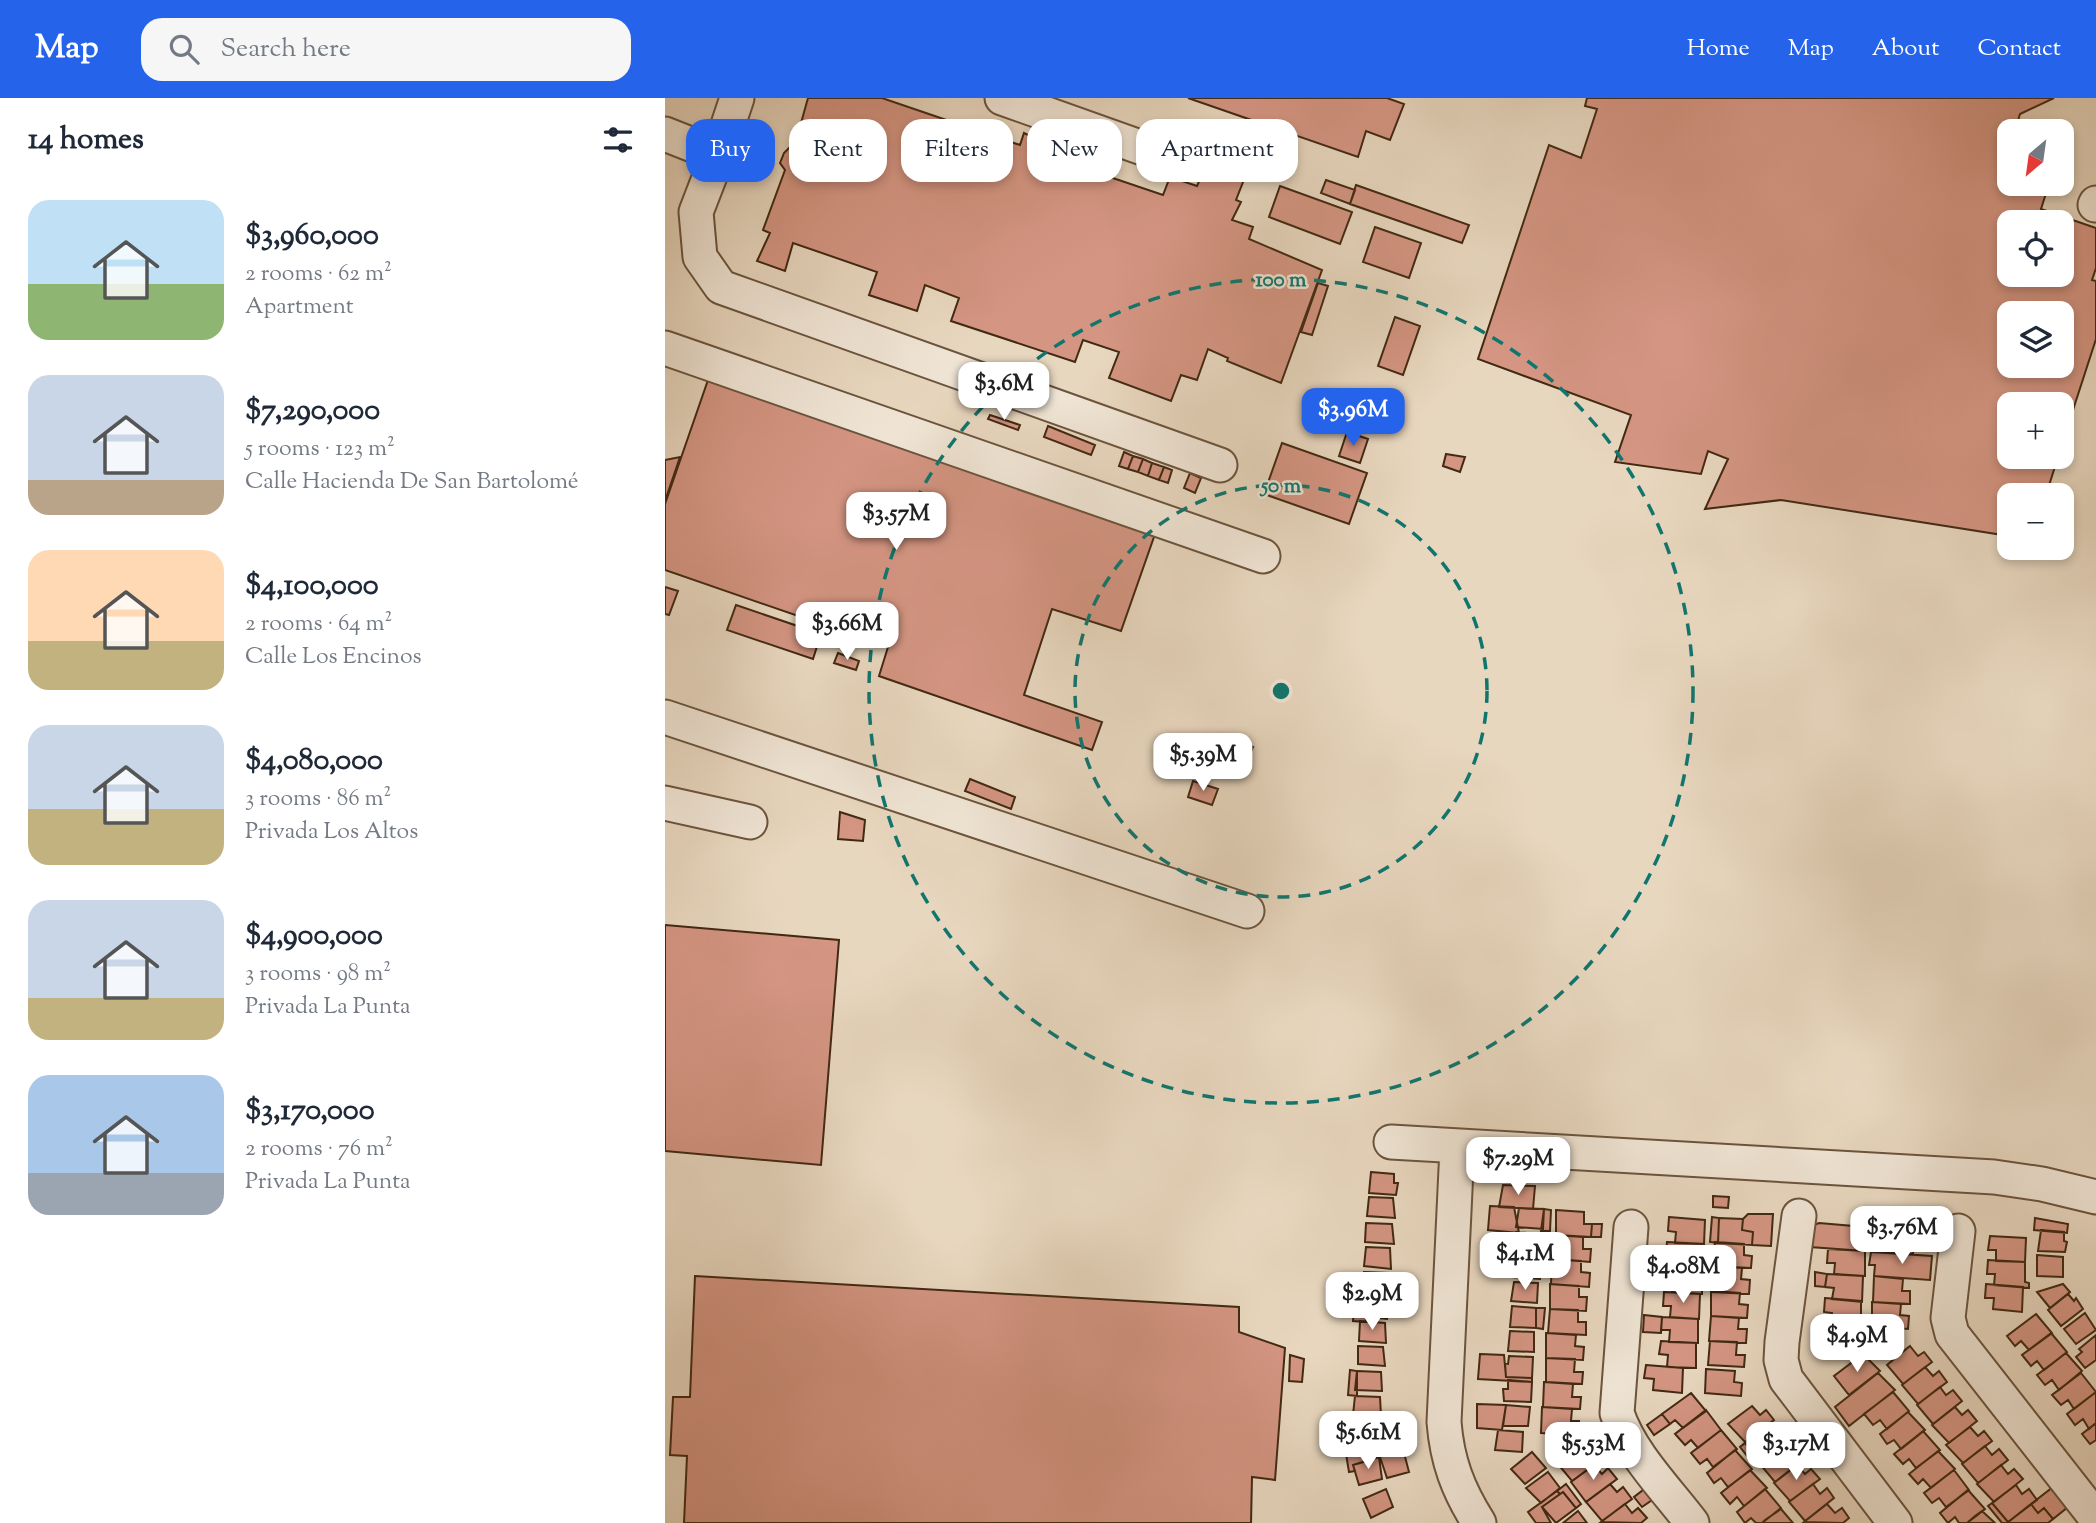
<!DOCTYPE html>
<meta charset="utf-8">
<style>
:root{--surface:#fff;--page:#f6f6f7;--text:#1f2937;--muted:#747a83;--accent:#2563eb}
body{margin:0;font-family:"Sorts Mill Goudy",serif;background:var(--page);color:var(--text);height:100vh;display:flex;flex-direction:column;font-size:26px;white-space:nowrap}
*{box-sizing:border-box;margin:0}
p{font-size:23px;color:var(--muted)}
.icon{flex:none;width:38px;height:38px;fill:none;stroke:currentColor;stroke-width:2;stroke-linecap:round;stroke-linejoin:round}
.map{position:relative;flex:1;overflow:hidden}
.panel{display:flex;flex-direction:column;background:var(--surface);width:665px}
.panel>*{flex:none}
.guide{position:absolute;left:21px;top:21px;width:665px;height:63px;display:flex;gap:14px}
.needle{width:46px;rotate:209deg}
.controls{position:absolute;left:1332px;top:21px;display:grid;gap:14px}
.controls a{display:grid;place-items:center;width:77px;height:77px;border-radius:14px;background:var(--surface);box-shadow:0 4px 10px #0003;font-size:35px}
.price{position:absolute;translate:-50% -60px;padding:0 16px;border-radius:14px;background:#fff;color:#222;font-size:23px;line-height:46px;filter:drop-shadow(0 2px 4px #0008)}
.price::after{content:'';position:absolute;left:50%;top:42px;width:21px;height:16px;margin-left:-10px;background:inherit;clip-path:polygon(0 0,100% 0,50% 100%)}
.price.active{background:var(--accent);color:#fff}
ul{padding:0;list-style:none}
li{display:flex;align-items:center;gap:21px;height:175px;padding:0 28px}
li span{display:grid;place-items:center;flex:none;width:196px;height:140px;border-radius:21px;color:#555}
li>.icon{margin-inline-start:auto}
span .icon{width:84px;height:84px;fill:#fffc;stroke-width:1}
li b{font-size:30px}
h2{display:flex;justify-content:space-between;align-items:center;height:84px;padding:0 28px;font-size:30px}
.tag{padding:0 24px;border-radius:21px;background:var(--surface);box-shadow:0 4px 10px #0003;font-size:24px;line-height:63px}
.tag.active{background:var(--accent);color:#fff}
header{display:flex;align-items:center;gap:42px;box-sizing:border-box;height:98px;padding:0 35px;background:var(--accent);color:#fff}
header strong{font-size:33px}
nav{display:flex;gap:38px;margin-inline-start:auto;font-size:24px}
.search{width:490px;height:63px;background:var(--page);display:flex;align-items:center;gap:18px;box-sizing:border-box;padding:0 24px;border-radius:21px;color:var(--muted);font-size:26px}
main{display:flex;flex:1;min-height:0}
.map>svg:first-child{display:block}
.building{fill:#d49582;stroke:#412912;stroke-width:2;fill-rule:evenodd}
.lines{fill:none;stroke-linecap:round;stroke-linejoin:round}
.minor-casing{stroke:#6b543d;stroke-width:37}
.minor{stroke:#f0e5d5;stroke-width:33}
.ring{fill:none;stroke:#0f766e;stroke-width:3.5;stroke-dasharray:12 9}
.centre{fill:#0f766e;stroke:#f0e5d5;stroke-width:3.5}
.ring-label{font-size:21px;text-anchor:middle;font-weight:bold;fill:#0f766e;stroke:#f0e5d5;stroke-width:5;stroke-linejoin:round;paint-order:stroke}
</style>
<header>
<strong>Map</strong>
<div class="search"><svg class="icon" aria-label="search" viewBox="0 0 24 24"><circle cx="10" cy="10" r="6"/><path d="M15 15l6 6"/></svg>Search here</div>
<nav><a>Home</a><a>Map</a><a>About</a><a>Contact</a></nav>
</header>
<main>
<section class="panel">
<h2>14 homes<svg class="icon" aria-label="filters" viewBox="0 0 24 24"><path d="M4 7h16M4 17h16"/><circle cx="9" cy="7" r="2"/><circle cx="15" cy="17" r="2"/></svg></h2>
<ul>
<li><span style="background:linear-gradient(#bfe0f5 60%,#8fb573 0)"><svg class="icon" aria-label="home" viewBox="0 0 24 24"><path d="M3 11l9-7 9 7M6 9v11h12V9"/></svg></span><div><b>$3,960,000</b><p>2 rooms · 62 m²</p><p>Apartment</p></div></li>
<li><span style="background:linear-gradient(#c9d6e8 75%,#b9a48a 0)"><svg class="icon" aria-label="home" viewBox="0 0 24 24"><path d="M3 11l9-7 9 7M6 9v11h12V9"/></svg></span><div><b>$7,290,000</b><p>5 rooms · 123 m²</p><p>Calle Hacienda De San Bartolomé</p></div></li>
<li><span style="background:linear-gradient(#ffd9b3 65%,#c2b280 0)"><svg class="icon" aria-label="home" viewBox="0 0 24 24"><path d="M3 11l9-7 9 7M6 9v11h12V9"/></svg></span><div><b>$4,100,000</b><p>2 rooms · 64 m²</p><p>Calle Los Encinos</p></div></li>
<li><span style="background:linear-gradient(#c9d6e8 60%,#c2b280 0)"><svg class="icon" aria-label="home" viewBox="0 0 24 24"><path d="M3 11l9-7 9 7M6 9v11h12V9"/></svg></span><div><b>$4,080,000</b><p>3 rooms · 86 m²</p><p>Privada Los Altos</p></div></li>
<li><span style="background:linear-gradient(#c9d6e8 70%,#c2b280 0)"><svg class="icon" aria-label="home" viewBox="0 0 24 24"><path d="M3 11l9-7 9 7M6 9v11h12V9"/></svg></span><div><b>$4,900,000</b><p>3 rooms · 98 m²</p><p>Privada La Punta</p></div></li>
<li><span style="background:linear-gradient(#a9c7e8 70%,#9aa5b1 0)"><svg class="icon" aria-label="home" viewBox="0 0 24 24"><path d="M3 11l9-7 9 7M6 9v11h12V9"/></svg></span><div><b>$3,170,000</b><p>2 rooms · 76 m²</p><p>Privada La Punta</p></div></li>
</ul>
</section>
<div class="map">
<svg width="1431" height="1425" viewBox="0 0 1431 1425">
<rect width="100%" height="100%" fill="#e8d7bf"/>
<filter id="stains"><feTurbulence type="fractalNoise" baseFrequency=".00286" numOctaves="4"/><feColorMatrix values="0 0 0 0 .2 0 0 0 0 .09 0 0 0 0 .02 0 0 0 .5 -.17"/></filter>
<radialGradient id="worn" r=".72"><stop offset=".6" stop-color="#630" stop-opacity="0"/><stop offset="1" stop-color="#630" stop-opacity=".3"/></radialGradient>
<!-- building -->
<path class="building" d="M143,0H217L355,47L359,35L377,44L374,55L498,97L505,79L532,88L543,64L580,79L571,102L576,104L567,122L588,129L584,141L657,172L616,285L562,263L563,260L543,251L532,282L516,277L506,303L444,280L454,254L418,242L410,264L286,223L294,200L260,187L252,213L204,197L212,174L128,145L120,173L92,163L105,135L98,132L120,72L115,65L119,55L131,43Z
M523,0H722L739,6L725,42L701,33L693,59Z
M922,0H1389L1355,16L1350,33H1344L1340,61L1344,63V86H1384L1376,111L1431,130V170L1427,182L1431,183V241L1396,349V306H1344V359H1393L1381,397H1344V438L1116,402L1040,411L1063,361L1043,353L1036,376L950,364L966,317L813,261L884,47L916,60L932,11L920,8ZM1344,124H1396V177H1344ZM1344,215H1396V268H1344Z
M661,82L690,92L685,106L656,95Z
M691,87L804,127L797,145L685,106Z
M615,88L687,114L675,146L604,119Z
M710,129L756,145L744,180L698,164Z
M653,185L663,188L647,237L636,234Z
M730,219L755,228L738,277L713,268Z
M43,282L490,436L456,533L387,511L359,597L437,624L427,652L214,578L223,549L0,472V406Z
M325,317L355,327L353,332L323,321Z
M383,328L430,347L426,357L379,339Z
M682,334L703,341L695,365L674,358Z
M617,345L702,375L684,426L599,396Z
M459,354L468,358L463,371L454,368Z
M781,356L800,359L795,374L778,368Z
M468,358L478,361L473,374L463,371Z
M15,359L0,403V362Z
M478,361L487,365L483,378L473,374Z
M487,365L499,369L494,382L483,378Z
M499,369L507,372L503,385L494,382Z
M525,375L536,380L530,395L519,390Z
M0,489L13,493L4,517L0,516Z
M71,507L156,536L148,561L62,532Z
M173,555L194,563L191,572L169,565Z
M565,639L588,649L583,660L560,651Z
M305,681L350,699L346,711L300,693Z
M528,683L553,691L547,707L523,699Z
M175,714L200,722L198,743L173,741Z
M0,827L174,842L156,1067L0,1053Z
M706,1074L729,1076V1085H733L731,1097L704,1095Z
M838,1087L870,1088L868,1111L834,1109Z
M1048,1098L1064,1099L1063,1110L1048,1109Z
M704,1099L728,1100L730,1120L702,1118Z
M825,1108L849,1109L854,1135L823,1132Z
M854,1110L879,1111L878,1131L851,1129Z
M879,1111L886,1112L885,1133H876Z
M891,1112L919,1114V1126H927L926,1139L891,1137Z
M1083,1116H1108L1106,1148L1087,1147L1088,1134L1077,1132L1078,1121Z
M1004,1119L1040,1122L1039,1146L1010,1145L1011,1134L1003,1133Z
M1047,1119L1054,1120L1053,1145L1045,1144Z
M1054,1120L1078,1121L1077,1132L1088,1134L1087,1147L1053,1145Z
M1370,1120L1403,1126L1402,1135L1369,1132Z
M701,1125L727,1126L729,1146L700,1144Z
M1154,1125L1200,1129V1153L1145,1149L1146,1128Z
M927,1126H937L936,1139H926Z
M1213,1129L1241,1131L1240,1142L1249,1143L1248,1156L1211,1154Z
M1376,1132L1399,1134V1143L1402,1144L1400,1154L1373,1153Z
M851,1134L876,1136L875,1156L849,1155Z
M889,1137L918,1139V1151H926L925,1164L889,1161Z
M1325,1138L1361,1140L1360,1164L1331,1163V1152H1323Z
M1002,1144L1039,1146L1038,1171L1009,1170L1010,1159L1001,1158Z
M1050,1144L1079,1146V1157L1087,1158L1086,1170L1048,1168Z
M701,1149L725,1150L726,1171L699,1168Z
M1163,1151L1200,1153V1178L1169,1176L1170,1165H1162Z
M1206,1154L1267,1158L1265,1182L1209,1178L1210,1167H1204Z
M1372,1157L1398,1159V1179L1372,1178Z
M851,1159L876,1161L875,1181L847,1179Z
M887,1161L916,1163V1174L925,1175L924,1189L886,1186Z
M1323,1162L1360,1164V1184L1364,1185V1190L1329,1187L1330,1176H1322Z
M1048,1168L1077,1170L1076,1181L1085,1182L1084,1196L1047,1194Z
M1000,1169L1037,1171V1196L1007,1194V1183L1000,1182Z
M699,1174L724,1175L723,1195L698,1194Z
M1150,1174L1162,1176L1160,1189L1150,1188Z
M1162,1176L1198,1178L1197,1204L1167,1201L1169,1190L1160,1189Z
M30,1178L574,1209V1234L620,1250L610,1382L587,1379L586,1425H19L22,1358L5,1357L8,1299H25Z
M1209,1178L1238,1181L1237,1193H1245V1206L1208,1204Z
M849,1184L873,1185L872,1205L846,1203Z
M885,1186L914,1188V1199H922L921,1213L885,1211Z
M1321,1186L1358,1189L1357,1214L1328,1211L1329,1200H1320Z
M1398,1186L1405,1194L1385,1210L1372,1194Z
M1046,1193L1075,1195L1074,1206L1083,1207L1082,1220L1046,1218Z
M999,1194L1035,1196L1034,1221L1005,1219L1006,1208H998Z
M1403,1196L1409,1203L1411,1200L1418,1211L1396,1228L1383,1212Z
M690,1198L697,1199L695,1218L701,1219V1224L688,1223Z
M697,1199L721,1200L722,1221L695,1218Z
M1160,1200L1196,1203V1227L1166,1225L1167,1215L1159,1214Z
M1207,1204L1236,1206L1235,1217L1244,1218L1243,1231L1207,1228Z
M847,1208L871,1210V1230L845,1229Z
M871,1210H880L878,1231L871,1230Z
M885,1211L913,1212V1224H921V1237L883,1235Z
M1420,1215L1431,1232L1411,1246L1399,1231Z
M1371,1216L1387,1235L1364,1252L1356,1243L1350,1248L1342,1238Z
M979,1217L997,1219L996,1235L978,1234Z
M1046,1218L1074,1220L1073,1231H1082L1081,1245L1044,1243Z
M997,1219L1033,1221V1245L1004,1244L1005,1232H996Z
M695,1223L720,1225L721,1245L694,1243Z
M1157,1224L1194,1227L1193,1253L1164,1251L1165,1240H1156Z
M845,1233L869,1234V1254L843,1253Z
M1200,1234H1211V1245L1199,1247Z
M881,1235L911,1237L910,1248L919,1249L918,1262L881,1260Z
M1386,1235L1402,1254L1379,1272L1372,1263L1366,1268L1357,1257Z
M1431,1237V1262L1420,1270L1411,1259L1417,1254L1414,1251Z
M996,1243L1031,1245V1270L1002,1269L1003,1257L994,1256Z
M1045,1243L1072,1244L1071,1257H1080L1079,1269L1043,1267Z
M693,1248L718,1249L720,1268L693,1266Z
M1245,1248L1253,1258L1259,1254L1267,1264L1238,1286L1222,1267Z
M1401,1255L1417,1273L1394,1292L1387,1282L1380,1287L1372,1277Z
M815,1256L839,1257L841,1279L867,1280V1284L813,1281Z
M1198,1256L1215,1273L1184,1297L1169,1278Z
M625,1257L639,1261L637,1284L624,1283Z
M844,1258L868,1259L867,1280L841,1279L840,1265L843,1266Z
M881,1260L910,1261L909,1274H918L917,1286L881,1284Z
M981,1267L1018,1270L1017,1295L988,1292L989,1281L979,1280Z
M1260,1269L1268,1278L1274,1273L1282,1284L1253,1306L1237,1287Z
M1041,1271L1070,1273L1069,1284L1077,1285L1076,1298L1040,1295Z
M685,1272L692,1273V1298L683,1297Z
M692,1273L716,1274L717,1293L690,1292Z
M1213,1275L1230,1292L1184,1328L1170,1309Z
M1416,1275L1431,1294L1409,1311L1403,1302L1396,1307L1387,1297Z
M843,1282L867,1284L866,1304L839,1303L838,1291H843Z
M879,1284L908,1286L907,1299H916L915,1311L878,1309Z
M1275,1289L1281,1297L1288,1292L1297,1303L1268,1326L1252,1307Z
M1228,1294L1244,1313L1222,1331L1215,1322L1208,1327L1199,1316Z
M1431,1294V1325L1424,1331L1418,1321L1410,1327L1402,1316Z
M1026,1295L1041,1313L1018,1330L1010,1322L1005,1326L997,1316Z
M690,1298L715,1299L716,1318L688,1317Z
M812,1306L841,1307L837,1332L812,1330Z
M841,1307L865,1309L863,1328H838Z
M1087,1308L1095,1317L1101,1312L1109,1322L1080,1344L1063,1326Z
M877,1309L907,1311L906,1323H914L913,1337L876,1335Z
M1290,1309L1297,1317L1303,1312L1312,1323L1284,1345L1267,1327Z
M1041,1312L1056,1332L1033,1350L1026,1342L1020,1347L1010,1336Z
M1243,1314L1260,1332L1236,1351L1229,1342L1222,1346L1215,1336Z
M997,1316L1005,1326L989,1337L982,1327Z
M1431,1325V1342L1425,1346L1417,1336Z
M1102,1327L1109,1337L1116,1332L1124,1342L1096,1364L1080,1345Z
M1305,1329L1313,1338L1319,1333L1327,1343L1298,1365L1281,1347Z
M682,1330H691L690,1334L687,1335L689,1355L681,1356Z
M714,1331L713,1354L689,1355L687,1335Z
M833,1332L858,1334L857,1354L830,1352Z
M1056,1332L1072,1351L1048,1369L1042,1361L1035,1366L1026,1355Z
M1258,1333L1275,1352L1251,1370L1244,1361L1238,1366L1229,1356Z
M1080,1345L1096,1364L1090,1368L1075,1349Z
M915,1347L922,1356L929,1350L937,1361L907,1383L892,1365Z
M1117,1347L1125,1356L1131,1351L1139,1361L1110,1384L1094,1365Z
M1320,1348L1327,1357L1334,1351L1343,1362L1313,1385L1297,1366Z
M738,1351L744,1374L722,1380L713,1353Z
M1070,1352L1087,1371L1063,1389L1056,1380L1049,1385L1042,1375Z
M1273,1353L1290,1371L1266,1390L1258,1381L1253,1386L1244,1376Z
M867,1354L881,1370L860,1386L846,1371Z
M700,1355L702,1363L688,1367L690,1373L684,1374L681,1356Z
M714,1359L717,1381L694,1387L688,1367Z
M929,1367L937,1376L943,1370L952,1381L921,1404L906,1384Z
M1132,1367L1140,1376L1146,1371L1155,1381L1125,1403L1109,1385Z
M1336,1367L1343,1376L1349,1371L1358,1381L1329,1404L1312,1386Z
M1085,1372L1102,1390L1079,1408L1072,1399L1065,1406L1056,1395Z
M1289,1372L1304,1392L1281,1409L1274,1400L1267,1405L1259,1395Z
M883,1374L895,1390L876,1405L861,1390Z
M901,1386L916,1406L911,1410L898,1394L895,1396L892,1393Z
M945,1386L952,1394L958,1389L967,1401L937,1423L921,1404Z
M1148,1386L1155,1396L1162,1390L1169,1400L1140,1423L1124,1404Z
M1351,1387L1357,1396L1364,1391L1372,1402L1343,1424L1327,1405Z
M982,1389L990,1400L977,1409L969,1399Z
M1388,1389L1403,1409L1388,1421L1379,1410L1373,1415L1366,1406Z
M721,1391L728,1409L706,1420L698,1401Z
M1100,1391L1116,1410L1097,1425H1091L1086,1420L1080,1425L1072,1414Z
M1303,1392L1320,1411L1302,1425H1294L1290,1419L1283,1425L1275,1415Z
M892,1393L895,1396L877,1409L886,1425H871L863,1414Z
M898,1394L911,1410L891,1425L877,1409Z
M1327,1405L1343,1424L1342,1425H1337L1323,1408Z
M960,1406L967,1415L973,1410L982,1420L976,1425L936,1424Z
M1162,1406L1170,1415L1177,1410L1184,1420L1178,1425L1139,1424Z
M1366,1406L1373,1415L1379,1410L1388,1421L1383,1425H1342Z
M1116,1411L1128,1425H1097L1100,1422Z
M913,1413L922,1425H898Z
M1317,1413L1330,1425H1302L1310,1418Z"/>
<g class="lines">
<!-- minor casing -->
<g class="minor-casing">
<path id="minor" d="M337,0L500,58
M0,36L53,57L72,0
M53,57L31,114L35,159L56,189L555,367
M1430,107L1431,105
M0,250L598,458
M0,619L582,813
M0,705L85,724
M726,1044L1329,1079L1377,1086L1431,1099
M792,1050L779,1324C782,1363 793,1392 814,1425
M1134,1118L1117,1244L1116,1262L1121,1281L1230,1425
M966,1129L952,1315C965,1355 1002,1392 1027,1425
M1293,1133L1283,1220L1287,1236L1431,1420"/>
</g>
<!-- minor -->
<use href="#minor" class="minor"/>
</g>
<!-- distance rings -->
<g class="ring">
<circle cx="616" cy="593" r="206"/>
<circle cx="616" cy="593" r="412"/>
</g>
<circle cx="616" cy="593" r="10" class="centre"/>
<g class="ring-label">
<text x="616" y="188">100 m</text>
<text x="616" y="394">50 m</text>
</g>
<rect width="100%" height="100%" filter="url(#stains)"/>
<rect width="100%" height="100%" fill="url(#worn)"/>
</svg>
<div class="controls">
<a><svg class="needle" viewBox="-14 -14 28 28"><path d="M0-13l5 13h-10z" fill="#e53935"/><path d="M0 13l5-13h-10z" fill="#747a83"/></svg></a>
<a><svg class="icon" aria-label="locate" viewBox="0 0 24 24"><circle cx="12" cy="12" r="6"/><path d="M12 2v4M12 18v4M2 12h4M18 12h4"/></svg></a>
<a><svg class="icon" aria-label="layers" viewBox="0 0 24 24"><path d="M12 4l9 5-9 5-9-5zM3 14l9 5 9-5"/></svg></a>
<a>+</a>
<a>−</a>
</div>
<b class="price" style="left:339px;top:324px">$3.6M</b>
<b class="price active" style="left:688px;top:350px">$3.96M</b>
<b class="price" style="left:231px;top:454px">$3.57M</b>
<b class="price" style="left:182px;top:564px">$3.66M</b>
<b class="price" style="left:538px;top:695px">$5.39M</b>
<b class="price" style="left:853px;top:1099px">$7.29M</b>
<b class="price" style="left:1237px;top:1168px">$3.76M</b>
<b class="price" style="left:860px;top:1194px">$4.1M</b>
<b class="price" style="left:1018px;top:1207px">$4.08M</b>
<b class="price" style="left:707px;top:1234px">$2.9M</b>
<b class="price" style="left:1192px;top:1276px">$4.9M</b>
<b class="price" style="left:703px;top:1373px">$5.61M</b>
<b class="price" style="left:928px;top:1384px">$5.53M</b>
<b class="price" style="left:1131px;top:1384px">$3.17M</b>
<div class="guide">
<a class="tag active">Buy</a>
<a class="tag">Rent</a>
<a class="tag">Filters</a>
<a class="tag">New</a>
<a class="tag">Apartment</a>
</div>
</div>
</main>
